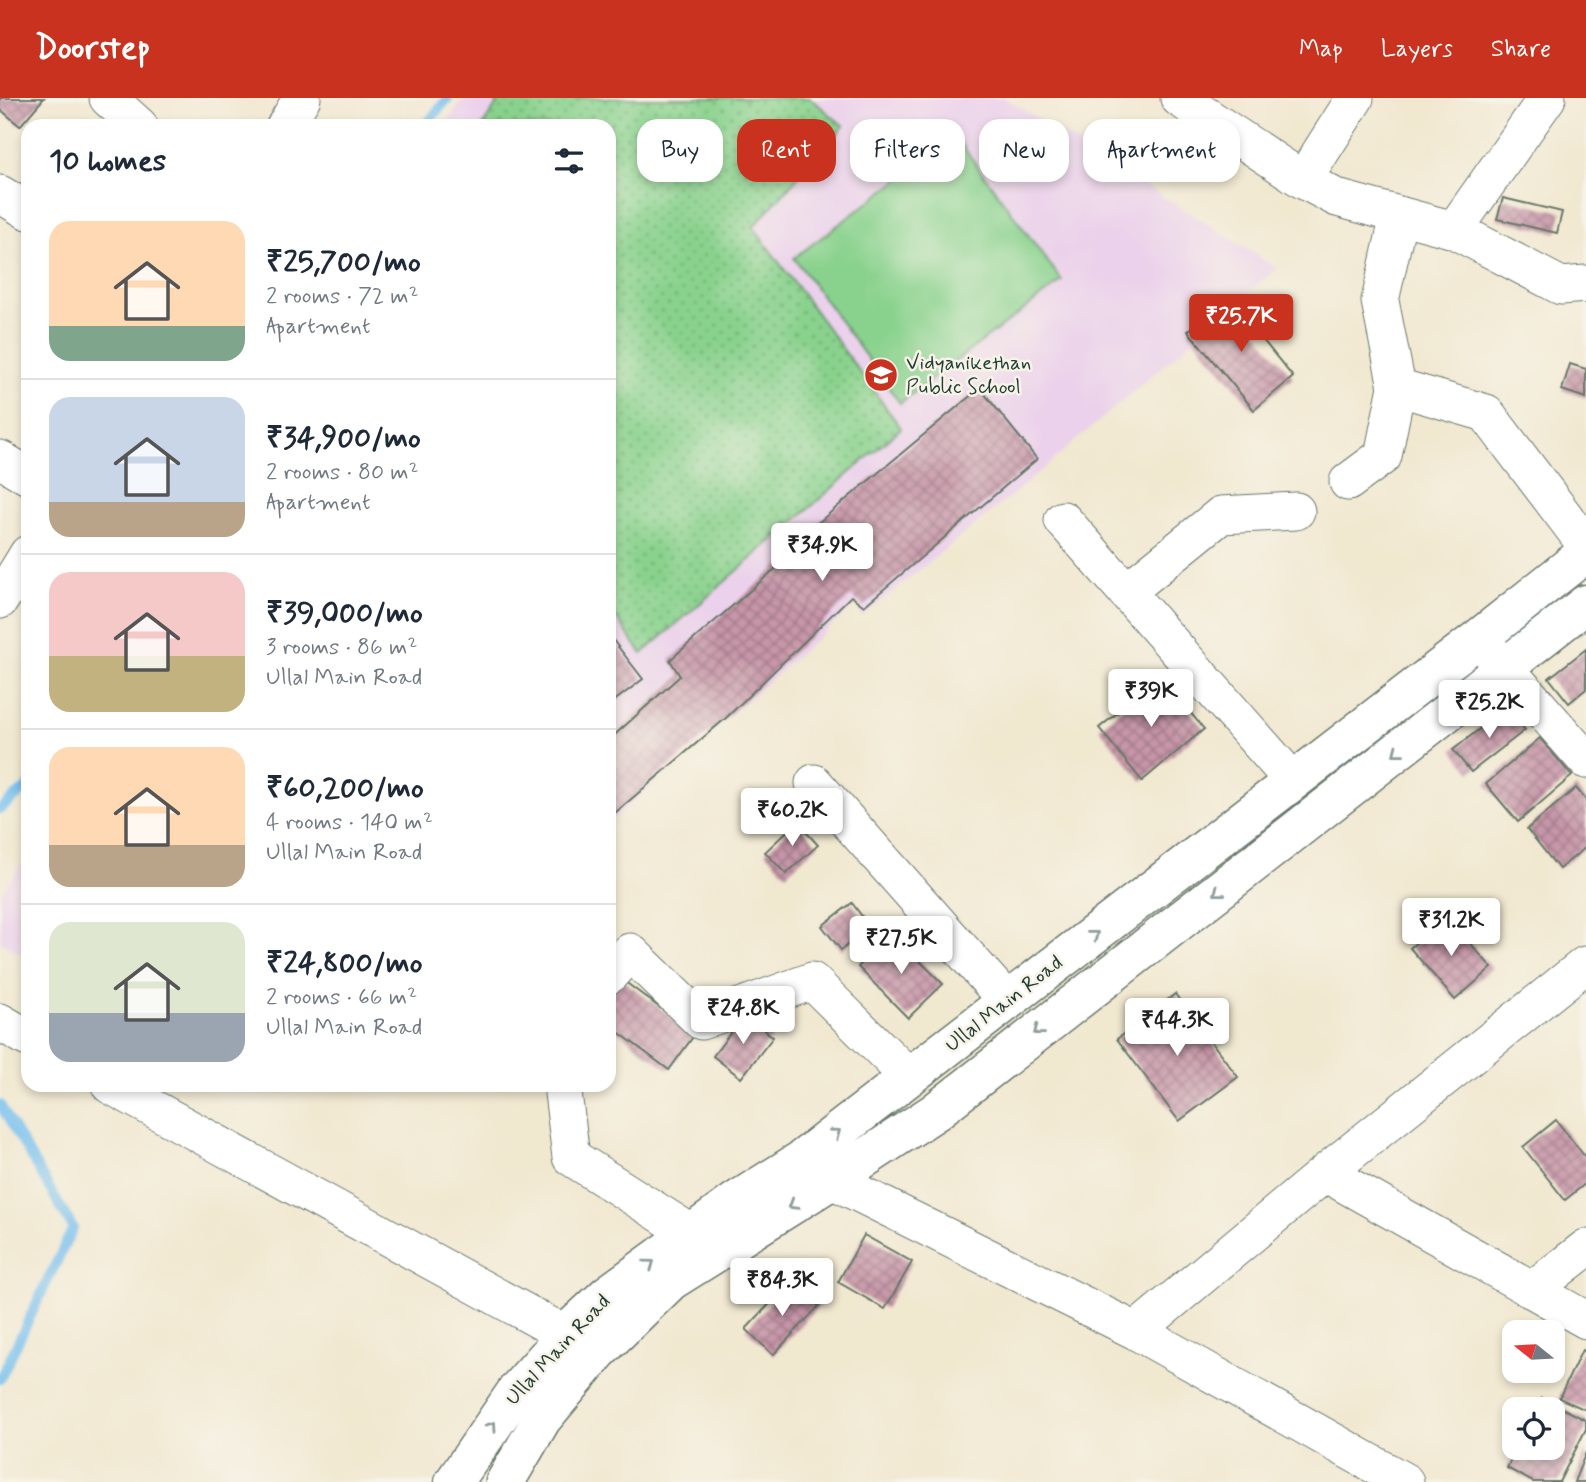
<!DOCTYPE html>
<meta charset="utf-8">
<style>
:root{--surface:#fff;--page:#f2f2f3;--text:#1f2937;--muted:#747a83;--line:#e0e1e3;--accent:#c8321e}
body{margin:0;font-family:Mynerve,sans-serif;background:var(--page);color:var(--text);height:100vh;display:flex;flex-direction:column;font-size:26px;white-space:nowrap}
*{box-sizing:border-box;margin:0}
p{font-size:23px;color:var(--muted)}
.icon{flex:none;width:38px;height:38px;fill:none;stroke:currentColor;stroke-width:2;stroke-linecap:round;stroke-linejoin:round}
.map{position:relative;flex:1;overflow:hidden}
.sheet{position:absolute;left:21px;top:21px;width:595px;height:973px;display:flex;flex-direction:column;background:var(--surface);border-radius:21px;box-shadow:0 4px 10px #0003}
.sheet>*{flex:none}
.top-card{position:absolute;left:637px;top:21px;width:665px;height:63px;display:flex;gap:14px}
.needle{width:46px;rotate:288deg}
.controls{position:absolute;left:1502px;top:1222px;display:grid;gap:14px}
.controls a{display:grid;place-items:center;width:63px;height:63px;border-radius:14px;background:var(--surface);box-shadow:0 4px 10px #0003;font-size:35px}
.price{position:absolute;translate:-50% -60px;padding:0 16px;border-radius:7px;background:#fff;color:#222;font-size:23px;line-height:46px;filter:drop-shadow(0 2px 4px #0008)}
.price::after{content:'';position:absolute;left:50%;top:42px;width:21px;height:16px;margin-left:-10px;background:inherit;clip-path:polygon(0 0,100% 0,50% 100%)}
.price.current{background:var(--accent);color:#fff}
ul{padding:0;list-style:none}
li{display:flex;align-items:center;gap:21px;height:175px;padding:0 28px}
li+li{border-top:2px solid var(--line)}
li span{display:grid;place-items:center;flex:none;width:196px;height:140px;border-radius:21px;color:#555}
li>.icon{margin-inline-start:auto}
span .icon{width:84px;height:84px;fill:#fffc;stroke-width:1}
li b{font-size:30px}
h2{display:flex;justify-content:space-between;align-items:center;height:84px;padding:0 28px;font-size:30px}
.pill{padding:0 24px;border-radius:21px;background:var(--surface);box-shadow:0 4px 10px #0003;font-size:24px;line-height:63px}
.pill.current{background:var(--accent);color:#fff}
header{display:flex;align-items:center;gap:42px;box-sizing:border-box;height:98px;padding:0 35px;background:var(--accent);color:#fff}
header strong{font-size:33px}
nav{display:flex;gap:38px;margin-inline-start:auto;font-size:24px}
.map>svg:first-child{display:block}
.built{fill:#ebd1eb}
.green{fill:url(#green-dots);stroke:#548860;stroke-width:2}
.pitch{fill:#89d28d;stroke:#548860;stroke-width:2}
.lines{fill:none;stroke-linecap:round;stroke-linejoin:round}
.stream{stroke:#75bfee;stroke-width:10}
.building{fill:url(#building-cross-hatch)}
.minor-casing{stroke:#68796b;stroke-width:39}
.major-casing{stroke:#68796b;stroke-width:41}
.minor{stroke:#fff;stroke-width:37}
.major{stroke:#fff;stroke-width:38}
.oneway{stroke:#8f9e9a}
.labels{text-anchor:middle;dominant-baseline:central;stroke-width:5;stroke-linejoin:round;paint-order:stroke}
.poi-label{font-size:21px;fill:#1f3d34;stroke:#f7f3e8;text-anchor:start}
.street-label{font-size:21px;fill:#1f3d34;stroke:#f7f3e8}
</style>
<header>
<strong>Doorstep</strong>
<nav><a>Map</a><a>Layers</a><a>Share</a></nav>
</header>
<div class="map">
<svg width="1586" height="1384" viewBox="0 0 1586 1384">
<defs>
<pattern id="green-dots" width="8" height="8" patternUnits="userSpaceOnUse" patternTransform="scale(1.75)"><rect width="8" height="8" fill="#89d28d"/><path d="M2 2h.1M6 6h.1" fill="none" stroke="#6fac74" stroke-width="1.8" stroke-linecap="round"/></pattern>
<pattern id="building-cross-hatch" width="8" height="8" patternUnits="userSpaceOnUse" patternTransform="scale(1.75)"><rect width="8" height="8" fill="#c796a8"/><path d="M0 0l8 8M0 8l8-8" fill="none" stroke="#a17c8a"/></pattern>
</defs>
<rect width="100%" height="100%" fill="#f7f3e8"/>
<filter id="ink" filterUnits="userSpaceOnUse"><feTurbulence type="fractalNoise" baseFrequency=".0143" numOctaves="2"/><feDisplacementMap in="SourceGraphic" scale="14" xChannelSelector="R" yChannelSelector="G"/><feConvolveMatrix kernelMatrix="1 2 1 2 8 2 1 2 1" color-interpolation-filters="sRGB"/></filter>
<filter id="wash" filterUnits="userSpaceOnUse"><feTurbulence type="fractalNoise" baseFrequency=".00686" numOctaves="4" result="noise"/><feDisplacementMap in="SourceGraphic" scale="28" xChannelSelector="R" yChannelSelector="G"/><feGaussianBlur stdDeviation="1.57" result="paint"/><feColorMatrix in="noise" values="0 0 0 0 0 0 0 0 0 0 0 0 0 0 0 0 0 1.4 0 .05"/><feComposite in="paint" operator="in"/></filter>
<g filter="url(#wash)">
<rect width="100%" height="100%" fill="#f1e8d0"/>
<!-- built -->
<path class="built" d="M465,0H1005L1277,170L1028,384L861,519L858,504L609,725V28H443Z
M28,757V860L0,844V797Z"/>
<!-- green -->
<path class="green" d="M501,0H810L844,28L753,129L901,330L642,556L609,510V28H482Z"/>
<!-- pitch -->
<path class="pitch" d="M956,39L1062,183L900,305L794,160Z"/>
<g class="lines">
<!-- stream -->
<path class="stream" d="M425,28L448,0
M0,711L28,689
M0,1007L73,1130L0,1281"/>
</g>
<g id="blocks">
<!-- building -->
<path class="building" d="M0,0H44L20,28L0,11Z
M1503,100L1562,114L1557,135L1497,121Z
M1228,199L1293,279L1254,312L1188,233Z
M1570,266L1586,271V300L1562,292Z
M980,290L1037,361L864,508L851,498L726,620L609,720V642L680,578L670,562L805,445L801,439Z
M609,537L643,581L609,607Z
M1586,551V591L1569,605L1549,580Z
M1161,579L1204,631L1142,683L1099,630Z
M1507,609L1525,632L1471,674L1453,652Z
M1540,640L1572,678L1518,724L1486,686Z
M1576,690L1586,702V749L1559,771L1527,731Z
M797,724L818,747L786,776L765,754Z
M852,805L870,829L841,852L822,828Z
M1446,818L1492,870L1455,902L1410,850Z
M893,836L943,886L908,920L858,869Z
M620,880L695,936L669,972L609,927V894Z
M1175,896L1238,979L1179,1023L1117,941Z
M745,916L773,939L741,980L713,958Z
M1556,1022L1586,1060V1085L1565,1102L1523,1049Z
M864,1137L912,1164L885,1211L838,1184Z
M792,1182L819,1208L773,1257L746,1231Z
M1582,1252L1586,1254V1312L1559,1300Z
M1542,1300L1586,1322V1331L1559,1384H1533L1507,1370L1517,1349H1552V1311H1537Z
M1586,1354V1384H1574Z"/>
</g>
</g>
<g filter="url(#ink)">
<use href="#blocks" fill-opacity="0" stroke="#68796b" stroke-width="2"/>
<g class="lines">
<!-- minor casing -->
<g class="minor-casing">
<path id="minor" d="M108,0L139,28
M1179,0L1303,82L1337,100L1454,132L1561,188L1586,186
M285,28L302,0
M1303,82L1355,0
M0,96L28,113
M1399,117L1380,203L1397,289L1486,315L1586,447
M1454,132L1547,0
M0,361L28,378
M1348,384L1383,358L1397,289
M1063,422L1293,683
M1126,494L1221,417L1296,413
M0,502L28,456
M1484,546L1586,662
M814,685L1007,903
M609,877L630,854L701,923L812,883L909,979
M0,924L28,940
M110,987L594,1252
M564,987L563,995L571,1059L691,1135
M809,1068L832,1082L1136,1233L1405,1384
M1325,1075L1585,867
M1532,1192L1586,1150
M1136,1233L1325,1075L1586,1222"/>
</g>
<!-- major casing -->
<g class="major-casing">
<path id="major" d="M454,1384L517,1292L575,1227L608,1196L736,1103L801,1062L1479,540L1586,455
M505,1384L542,1321L598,1254L671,1183L832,1082L935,1014L1586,506"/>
</g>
<!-- minor -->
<use href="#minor" class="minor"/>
<!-- major -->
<use href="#major" class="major"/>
</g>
<!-- one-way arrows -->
<defs><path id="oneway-chevron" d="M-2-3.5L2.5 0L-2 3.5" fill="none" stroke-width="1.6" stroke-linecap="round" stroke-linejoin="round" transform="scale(1.75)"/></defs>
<g class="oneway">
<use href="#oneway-chevron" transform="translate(1397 654) rotate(142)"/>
<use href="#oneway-chevron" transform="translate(1218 794) rotate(142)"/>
<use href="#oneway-chevron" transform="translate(1094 837) rotate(-38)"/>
<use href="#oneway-chevron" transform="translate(1038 933) rotate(142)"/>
<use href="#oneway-chevron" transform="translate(836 1035) rotate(-37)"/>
<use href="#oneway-chevron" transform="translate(793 1107) rotate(148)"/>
<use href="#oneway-chevron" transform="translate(650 1166) rotate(-36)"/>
<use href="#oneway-chevron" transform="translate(492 1328) rotate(-55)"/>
</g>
</g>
<!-- icons -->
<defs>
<g id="school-disc" transform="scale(1.75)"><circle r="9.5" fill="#c8321e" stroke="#f7f3e8"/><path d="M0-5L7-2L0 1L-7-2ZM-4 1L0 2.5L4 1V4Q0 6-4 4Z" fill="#fff"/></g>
</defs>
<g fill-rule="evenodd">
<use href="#school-disc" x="881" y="277"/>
</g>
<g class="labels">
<!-- poi labels -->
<g class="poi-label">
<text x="906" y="265">Vidyanikethan<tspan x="906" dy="24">Public School</tspan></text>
</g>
<!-- street labels -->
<g class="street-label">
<text transform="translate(1004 906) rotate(-38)">Ullal Main Road</text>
<text transform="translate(558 1252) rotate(-47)">Ullal Main Road</text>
</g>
</g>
</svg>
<div class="controls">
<a><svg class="needle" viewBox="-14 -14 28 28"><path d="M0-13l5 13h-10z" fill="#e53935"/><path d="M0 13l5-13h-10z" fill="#747a83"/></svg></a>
<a><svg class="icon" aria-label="locate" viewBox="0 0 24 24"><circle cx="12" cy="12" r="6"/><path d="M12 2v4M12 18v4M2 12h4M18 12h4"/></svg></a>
</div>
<b class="price current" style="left:1241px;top:256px">₹25.7K</b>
<b class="price" style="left:822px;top:485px">₹34.9K</b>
<b class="price" style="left:1151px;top:631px">₹39K</b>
<b class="price" style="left:1489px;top:642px">₹25.2K</b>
<b class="price" style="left:792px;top:750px">₹60.2K</b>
<b class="price" style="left:1451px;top:860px">₹31.2K</b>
<b class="price" style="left:901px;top:878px">₹27.5K</b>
<b class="price" style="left:743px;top:948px">₹24.8K</b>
<b class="price" style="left:1177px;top:960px">₹44.3K</b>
<b class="price" style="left:782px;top:1220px">₹84.3K</b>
<div class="top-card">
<a class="pill">Buy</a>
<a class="pill current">Rent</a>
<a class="pill">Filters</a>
<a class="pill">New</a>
<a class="pill">Apartment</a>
</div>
<section class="sheet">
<h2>10 homes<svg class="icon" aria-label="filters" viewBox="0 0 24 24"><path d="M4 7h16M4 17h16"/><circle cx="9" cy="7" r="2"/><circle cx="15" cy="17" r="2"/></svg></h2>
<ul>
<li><span style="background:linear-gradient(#ffd9b3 75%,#7fa58c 0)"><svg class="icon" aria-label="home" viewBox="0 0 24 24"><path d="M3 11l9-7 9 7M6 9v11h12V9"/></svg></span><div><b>₹25,700/mo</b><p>2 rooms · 72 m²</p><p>Apartment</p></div></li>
<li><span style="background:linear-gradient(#c9d6e8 75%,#b9a48a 0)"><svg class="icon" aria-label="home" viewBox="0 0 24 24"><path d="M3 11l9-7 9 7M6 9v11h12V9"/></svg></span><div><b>₹34,900/mo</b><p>2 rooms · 80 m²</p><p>Apartment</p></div></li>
<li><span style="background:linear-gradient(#f6c9c9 60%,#c2b280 0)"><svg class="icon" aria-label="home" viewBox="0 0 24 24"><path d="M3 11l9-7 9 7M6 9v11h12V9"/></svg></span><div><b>₹39,000/mo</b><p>3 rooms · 86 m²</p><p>Ullal Main Road</p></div></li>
<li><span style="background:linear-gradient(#ffd9b3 70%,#b9a48a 0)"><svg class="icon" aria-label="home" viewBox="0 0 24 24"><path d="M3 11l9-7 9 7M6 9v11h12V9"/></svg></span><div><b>₹60,200/mo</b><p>4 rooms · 140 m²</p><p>Ullal Main Road</p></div></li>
<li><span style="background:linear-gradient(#dfe7d0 65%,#9aa5b1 0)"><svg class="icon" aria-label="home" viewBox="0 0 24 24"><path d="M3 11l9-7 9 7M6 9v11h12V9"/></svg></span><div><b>₹24,800/mo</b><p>2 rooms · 66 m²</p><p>Ullal Main Road</p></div></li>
</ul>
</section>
</div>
